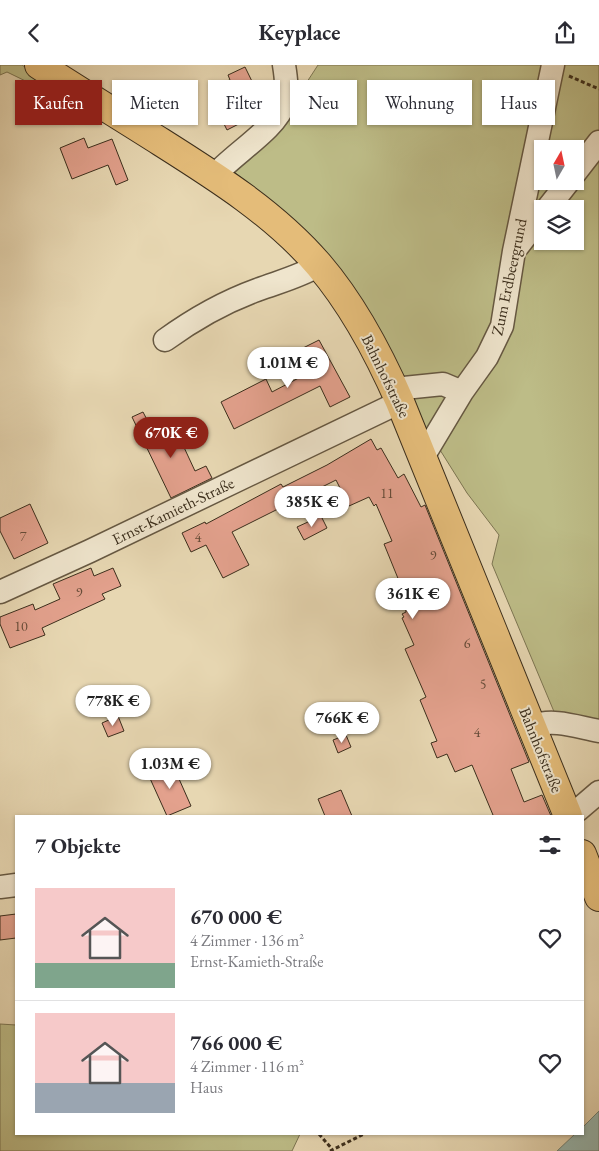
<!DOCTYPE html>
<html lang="de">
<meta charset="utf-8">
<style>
:root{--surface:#fff;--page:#f7f7f7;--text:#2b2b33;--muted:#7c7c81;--line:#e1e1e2;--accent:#8f2418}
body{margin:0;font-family:"EB Garamond",serif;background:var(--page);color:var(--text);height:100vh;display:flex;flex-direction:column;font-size:19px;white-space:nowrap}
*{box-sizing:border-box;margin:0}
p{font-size:16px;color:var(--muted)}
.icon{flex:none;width:28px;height:28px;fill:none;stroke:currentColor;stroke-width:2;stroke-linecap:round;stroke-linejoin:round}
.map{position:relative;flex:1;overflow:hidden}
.sheet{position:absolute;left:15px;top:750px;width:569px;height:320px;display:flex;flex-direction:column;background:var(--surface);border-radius:0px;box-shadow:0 1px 4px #0004}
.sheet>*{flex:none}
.top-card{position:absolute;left:15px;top:15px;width:570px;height:45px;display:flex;gap:10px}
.needle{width:32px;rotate:9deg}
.tools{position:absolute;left:534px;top:75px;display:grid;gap:10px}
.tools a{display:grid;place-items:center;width:50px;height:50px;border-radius:0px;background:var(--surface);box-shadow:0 1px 4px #0004;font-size:25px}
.price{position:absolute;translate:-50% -42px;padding:0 11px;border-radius:18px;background:#fff;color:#222;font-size:16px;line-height:32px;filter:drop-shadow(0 1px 2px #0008)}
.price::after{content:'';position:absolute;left:50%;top:30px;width:15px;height:11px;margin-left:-8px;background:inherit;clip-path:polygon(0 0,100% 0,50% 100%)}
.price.current{background:var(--accent);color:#fff}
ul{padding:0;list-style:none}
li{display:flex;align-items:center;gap:15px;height:125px;padding:0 20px}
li+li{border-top:1px solid var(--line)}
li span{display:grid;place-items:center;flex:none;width:140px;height:100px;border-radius:0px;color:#555}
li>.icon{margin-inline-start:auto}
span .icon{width:60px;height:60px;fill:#fffc;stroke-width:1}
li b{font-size:21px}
h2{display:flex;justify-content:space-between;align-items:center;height:60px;padding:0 20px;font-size:21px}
.tag{padding:0 18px;border-radius:0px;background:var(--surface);box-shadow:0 1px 4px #0004;font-size:18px;line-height:45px}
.tag.current{background:var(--accent);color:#fff}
header{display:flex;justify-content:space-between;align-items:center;height:65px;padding:0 20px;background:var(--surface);font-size:22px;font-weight:700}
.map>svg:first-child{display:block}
.green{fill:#bdbc87;stroke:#7c7552;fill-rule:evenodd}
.water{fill:#97b8b1;stroke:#728175}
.building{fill:#e3a18d;stroke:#3b2e1c}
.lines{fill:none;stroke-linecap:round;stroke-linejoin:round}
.minor-casing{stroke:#665842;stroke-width:25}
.major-casing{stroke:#3b2e1c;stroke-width:30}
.path{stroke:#3b2e1c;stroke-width:3;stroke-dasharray:4 2.5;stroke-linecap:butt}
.minor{stroke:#efe5cd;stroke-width:22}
.major{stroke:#e4bc79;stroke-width:28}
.labels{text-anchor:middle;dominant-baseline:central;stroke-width:4;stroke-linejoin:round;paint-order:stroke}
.number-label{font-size:14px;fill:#654b38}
.street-label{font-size:16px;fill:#3b2e1c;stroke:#efe5cd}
</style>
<header><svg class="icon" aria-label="back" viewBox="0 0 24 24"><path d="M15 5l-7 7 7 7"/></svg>Keyplace<svg class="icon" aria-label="share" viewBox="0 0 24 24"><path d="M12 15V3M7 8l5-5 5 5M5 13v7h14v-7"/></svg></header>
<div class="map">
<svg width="599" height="1086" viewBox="0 0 599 1086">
<rect width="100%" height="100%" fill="#e7d7b2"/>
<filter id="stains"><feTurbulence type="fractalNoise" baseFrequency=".004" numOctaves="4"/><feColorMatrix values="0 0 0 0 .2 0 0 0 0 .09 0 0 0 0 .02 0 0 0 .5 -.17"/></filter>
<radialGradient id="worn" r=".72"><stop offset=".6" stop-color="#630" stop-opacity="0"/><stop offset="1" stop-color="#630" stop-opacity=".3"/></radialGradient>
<!-- green -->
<path class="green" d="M0,0H22L51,19L46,26L7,7L0,10Z
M318,0H599V656L555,649L492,499L499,470L467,428L425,361L383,272L283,146L233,106L290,43ZM542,84H575V116H542ZM542,144H575V176H542Z
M0,959L16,960V1069H300L292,1086H0Z"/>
<!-- water -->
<path class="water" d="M599,1046V1086H557L575,1069H582L583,1062Z"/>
<!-- building -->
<path class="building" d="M245,2L266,45L227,65L220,51L238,42L226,16L230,15L228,10Z
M84,73L88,83L112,74L128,115L116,120L108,100L72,114L60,83Z
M319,275L350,332L330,342L320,321L234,364L221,337L266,314L272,327L312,306L301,284Z
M143,347L156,372L175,363L195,406L206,401L212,413L171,433L132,352Z
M371,374L377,385L381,383L398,413L404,409L421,442L425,440L529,697L511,704L524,737L542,730L551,751H491L493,750L472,700L455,707L447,689L437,693L431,678L437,676L420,635L426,632L405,584L414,580L402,553L404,552L402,549L406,547L405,539L408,538L384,479L392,476L376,439L374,441L369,432L349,441L336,415L232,467L249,500L223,513L206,480L191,487L182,468L205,457L206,459L281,419L283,422L327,400Z
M30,439L48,478L14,494L0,466V453Z
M321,451L327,463L304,475L297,462Z
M91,503L94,511L113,503L121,521L102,529L105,534L42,563L45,570L10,583L0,559V552L33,539L35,545L60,534L53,519Z
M118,651L124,666L108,672L102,658Z
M346,670L351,682L338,688L333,675Z
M172,698L191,741L167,751L148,709Z
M341,725L352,751H325L318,734Z
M16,849V873L0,875V851Z"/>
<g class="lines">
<!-- minor casing -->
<g class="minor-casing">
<path id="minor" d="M575,108L599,77
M214,111C232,90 277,63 284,39C288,26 286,12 284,0
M547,144L569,116
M518,181L542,150
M165,275C194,254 224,237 257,225C278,217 299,212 319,200
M394,324L443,319L462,327
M423,392L462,327L487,292L502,261L514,186L553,0
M0,527L90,486L400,337
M532,661C554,653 577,662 599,666
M567,749L578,745L599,727
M0,822L16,820"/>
</g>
<!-- major casing -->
<g class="major-casing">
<path id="major" d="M39,0C79,26 120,51 161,77C218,113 275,149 319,200C354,241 379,289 400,337L568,751
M582,789L599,832"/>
</g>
<!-- path -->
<path class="path" d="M569,11L599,24
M319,1069L332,1084
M330,1086L364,1069"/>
<!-- minor -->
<use href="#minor" class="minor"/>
<!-- major -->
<use href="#major" class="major"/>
</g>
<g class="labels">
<!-- number labels -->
<g class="number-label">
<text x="387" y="428">11</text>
<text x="23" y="471">7</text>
<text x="198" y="472">4</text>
<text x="433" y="490">9</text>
<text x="79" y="527">9</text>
<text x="21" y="561">10</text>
<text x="467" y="578">6</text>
<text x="483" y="619">5</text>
<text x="477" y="667">4</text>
</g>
<!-- street labels -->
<g class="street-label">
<text transform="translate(509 212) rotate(-78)">Zum Erdbeergrund</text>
<text transform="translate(386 311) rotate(64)">Bahnhofstraße</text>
<text transform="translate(173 446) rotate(-26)">Ernst-Kamieth-Straße</text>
<text transform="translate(541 685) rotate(68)">Bahnhofstraße</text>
</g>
</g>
<rect width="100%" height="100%" filter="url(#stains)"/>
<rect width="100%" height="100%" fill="url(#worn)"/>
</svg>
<div class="tools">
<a><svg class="needle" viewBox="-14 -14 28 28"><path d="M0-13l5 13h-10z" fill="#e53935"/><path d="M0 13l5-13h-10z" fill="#7c7c81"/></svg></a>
<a><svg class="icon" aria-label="layers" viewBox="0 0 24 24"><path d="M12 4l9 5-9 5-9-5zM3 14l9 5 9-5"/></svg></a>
</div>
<b class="price" style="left:288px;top:324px">1.01M €</b>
<b class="price current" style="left:171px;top:394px">670K €</b>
<b class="price" style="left:312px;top:463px">385K €</b>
<b class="price" style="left:413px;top:555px">361K €</b>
<b class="price" style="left:113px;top:662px">778K €</b>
<b class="price" style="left:342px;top:679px">766K €</b>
<b class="price" style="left:170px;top:725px">1.03M €</b>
<div class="top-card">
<a class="tag current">Kaufen</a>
<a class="tag">Mieten</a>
<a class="tag">Filter</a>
<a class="tag">Neu</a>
<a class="tag">Wohnung</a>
<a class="tag">Haus</a>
</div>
<section class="sheet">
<h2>7 Objekte<svg class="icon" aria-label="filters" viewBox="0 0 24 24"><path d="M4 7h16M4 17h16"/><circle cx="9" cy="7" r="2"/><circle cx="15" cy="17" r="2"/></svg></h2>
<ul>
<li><span style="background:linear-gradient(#f6c9c9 75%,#7fa58c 0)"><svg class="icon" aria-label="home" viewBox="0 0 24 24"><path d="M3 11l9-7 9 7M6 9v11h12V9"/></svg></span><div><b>670 000 €</b><p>4 Zimmer · 136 m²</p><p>Ernst-Kamieth-Straße</p></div><svg class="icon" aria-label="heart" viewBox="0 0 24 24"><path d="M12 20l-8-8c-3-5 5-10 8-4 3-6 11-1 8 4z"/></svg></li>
<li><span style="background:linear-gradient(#f6c9c9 70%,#9aa5b1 0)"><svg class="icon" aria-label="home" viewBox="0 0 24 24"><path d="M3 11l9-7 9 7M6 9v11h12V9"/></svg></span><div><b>766 000 €</b><p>4 Zimmer · 116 m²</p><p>Haus</p></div><svg class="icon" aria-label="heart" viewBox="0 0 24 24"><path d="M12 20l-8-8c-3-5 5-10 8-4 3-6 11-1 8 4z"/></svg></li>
</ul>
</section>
</div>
